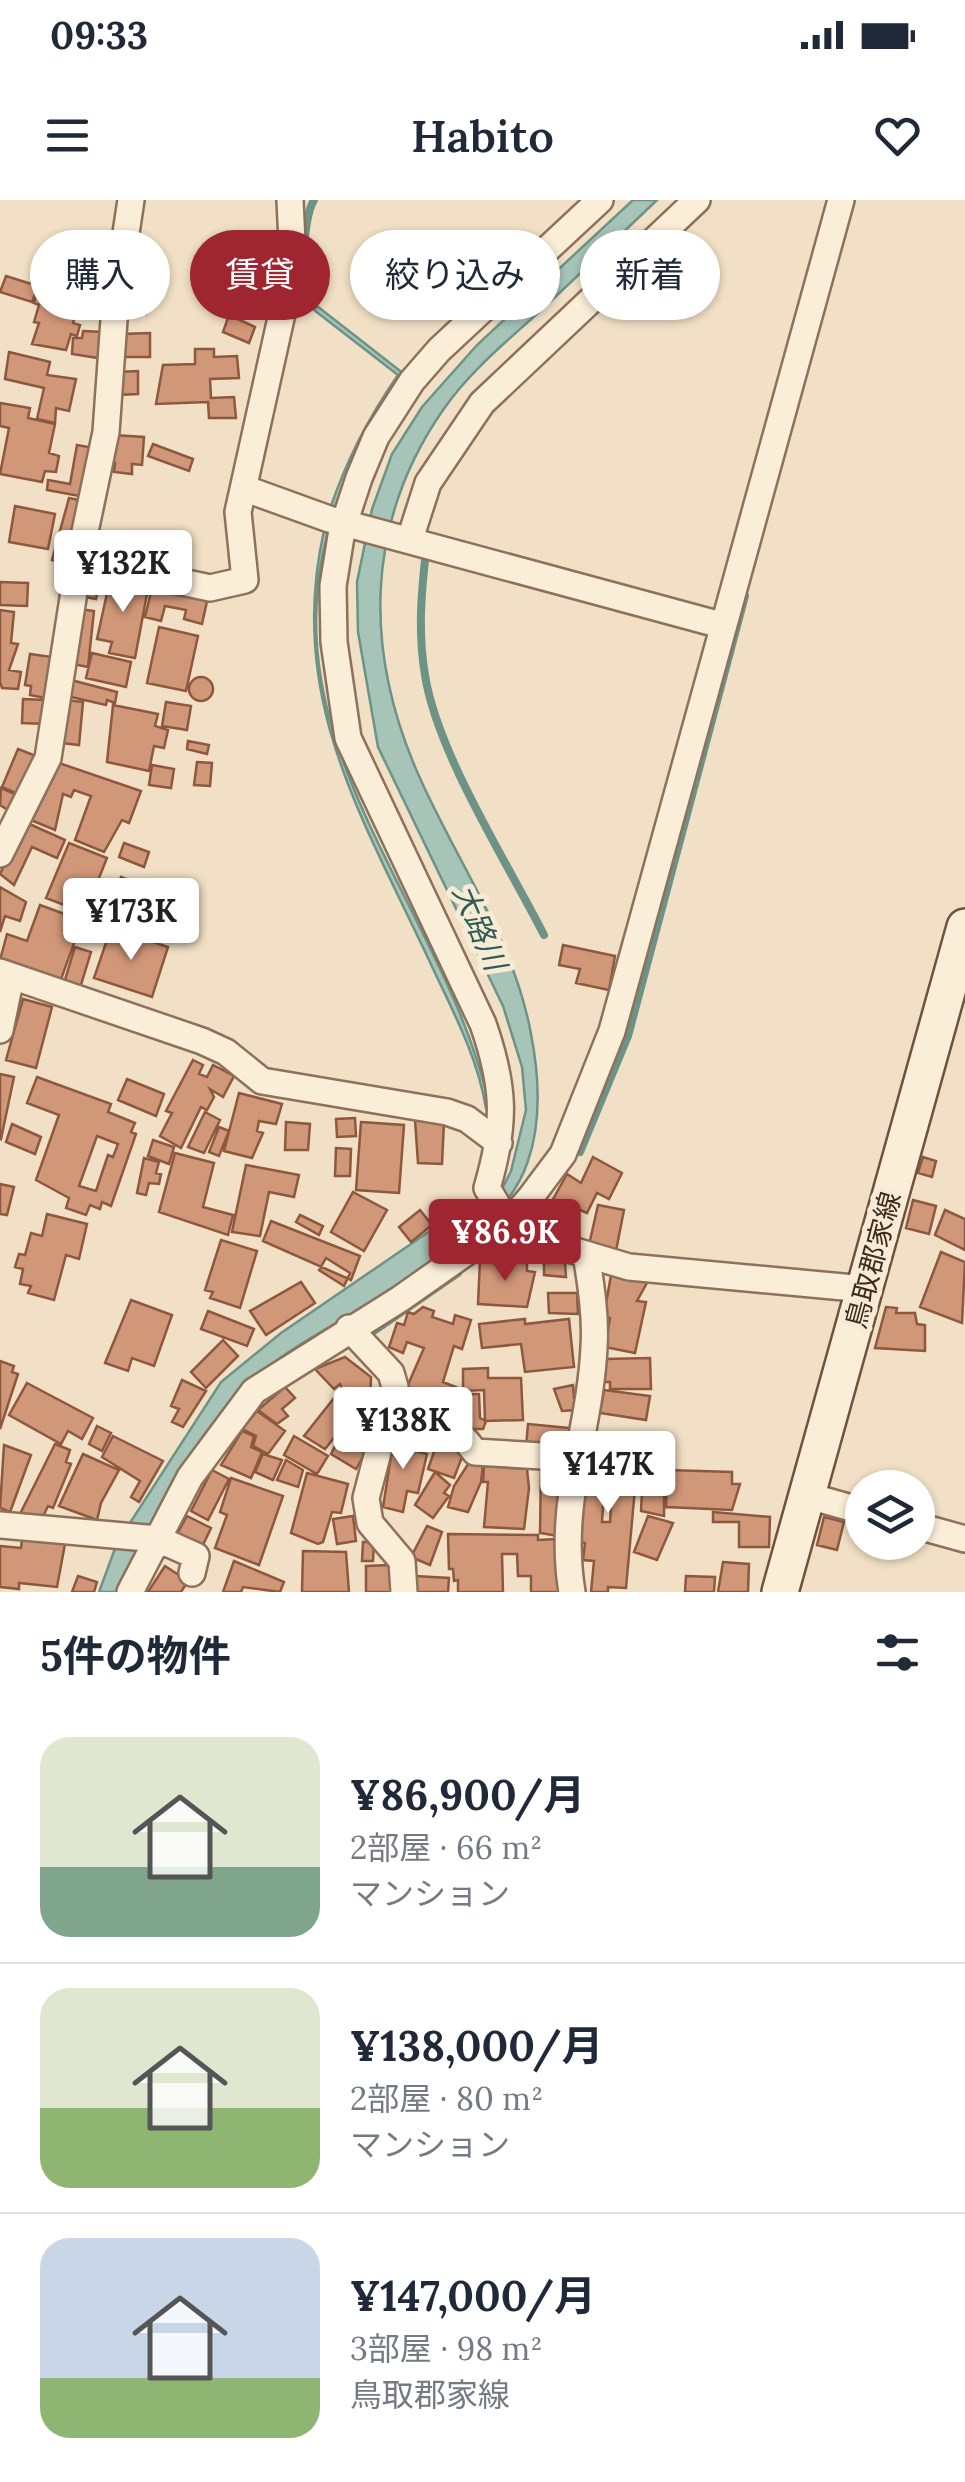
<!DOCTYPE html>
<html lang="ja">
<meta charset="utf-8">
<style>
:root{--surface:#fff;--page:#f2f2f3;--text:#1f2937;--muted:#747a83;--line:#e0e1e3;--accent:#9f2630}
body{margin:0;font-family:Lora,"Noto Sans JP",serif;background:var(--page);color:var(--text);height:100vh;display:flex;flex-direction:column;font-size:38px;white-space:nowrap}
*{box-sizing:border-box;margin:0}
p{font-size:32px;color:var(--muted)}
.icon{flex:none;width:55px;height:55px;fill:none;stroke:currentColor;stroke-width:2;stroke-linecap:round;stroke-linejoin:round}
.map{position:relative;height:1392px;overflow:hidden}
.details{display:flex;flex-direction:column;background:var(--surface);flex:1}
.details>*{flex:none}
.banner{position:absolute;left:30px;top:30px;width:905px;height:90px;display:flex;gap:20px}
.fabs{position:absolute;left:845px;top:1270px;display:grid;gap:20px}
.fabs a{display:grid;place-items:center;width:90px;height:90px;border-radius:50%;background:var(--surface);box-shadow:0 2px 8px #0004;font-size:50px}
.price{position:absolute;translate:-50% -85px;padding:0 22px;border-radius:10px;background:#fff;color:#222;font-size:32px;line-height:65px;filter:drop-shadow(0 2px 5px #0008)}
.price::after{content:'';position:absolute;left:50%;top:60px;width:30px;height:22px;margin-left:-15px;background:inherit;clip-path:polygon(0 0,100% 0,50% 100%)}
.price.selected{background:var(--accent);color:#fff}
ul{padding:0;list-style:none}
li{display:flex;align-items:center;gap:30px;height:250px;padding:0 40px}
li+li{border-top:2px solid var(--line)}
li span{display:grid;place-items:center;flex:none;width:280px;height:200px;border-radius:30px;color:#555}
li>.icon{margin-inline-start:auto}
span .icon{width:120px;height:120px;fill:#fffc;stroke-width:1}
li b{font-size:42px}
h2{display:flex;justify-content:space-between;align-items:center;height:120px;padding:0 40px;font-size:42px}
.chip{padding:0 35px;border-radius:45px;background:var(--surface);box-shadow:0 2px 8px #0004;font-size:35px;line-height:90px}
.chip.selected{background:var(--accent);color:#fff}
.status{display:flex;justify-content:space-between;align-items:center;height:70px;padding:0 50px;background:var(--surface);direction:ltr}
.status svg{height:28px;fill:currentColor}
header{display:flex;justify-content:space-between;align-items:center;height:130px;padding:0 40px;background:var(--surface);font-size:45px;font-weight:600}
.map>svg:first-child{display:block}
.water{fill:#a7c4b9;stroke:#6d9387;stroke-width:2.5}
.lines{fill:none;stroke-linecap:round;stroke-linejoin:round}
.stream{stroke:#6d9387;stroke-width:8}
.building{fill:#d19779;stroke:#8d583e;stroke-width:2.5;fill-rule:evenodd}
.street-casing{stroke:#8d715a;stroke-width:30}
.secondary-casing{stroke:#6f523d;stroke-width:40}
.street{stroke:#fbeed9;stroke-width:25}
.secondary{stroke:#fbeed9;stroke-width:35}
.labels{text-anchor:middle;dominant-baseline:central;stroke-width:10;stroke-linejoin:round;paint-order:stroke}
.street-label{font-size:28px;fill:#3c2b1e;stroke:#f8ebd5}
.water-label{font-size:30px;font-style:italic;fill:#2d5d56;stroke:#f8ebd5}
</style>
<div class="status"><b>09:33</b><svg viewBox="0 0 49 12"><path d="M0 12V9h3v3zM5 12V6h3v6zM10 12V3h3v9zM15 12V0h3v12zM26 1h20v11H26zM47 4h2v5h-2z"/></svg></div>
<header><svg class="icon" aria-label="menu" viewBox="0 0 24 24"><path d="M4 6h16M4 12h16M4 18h16"/></svg>Habito<svg class="icon" aria-label="heart" viewBox="0 0 24 24"><path d="M12 20l-8-8c-3-5 5-10 8-4 3-6 11-1 8 4z"/></svg></header>
<div class="map">
<svg width="965" height="1392" viewBox="0 0 965 1392">
<rect width="100%" height="100%" fill="#f1e0c5"/>
<!-- water -->
<path class="water" d="M633,0H657C617,38 579,75 539,112C505,143 469,172 443,210C364,324 364,452 419,576C457,662 514,740 531,834C539,875 542,920 528,961C494,1064 327,1111 251,1181C190,1237 156,1317 125,1392H99L117,1343L221,1182L281,1133L465,1007L502,989L511,971L526,910L522,867L503,806L378,547L358,432L357,382L372,309L392,254L422,207L477,145Z
M308,99L404,174L363,233L333,313L329,312C346,261 367,220 398,175L305,103Z
M324,331L328,332C268,549 448,711 490,908H486C478,860 456,817 435,773C367,625 285,501 324,331Z"/>
<g class="lines">
<!-- stream -->
<path class="stream" d="M314,0C302,19 300,90 314,106
M426,352C421,393 418,434 425,475C437,553 507,662 544,735
M580,952L628,836L745,396
M489,1050L509,1043
M371,1133L458,1073"/>
</g>
<!-- building -->
<path class="building" d="M6,76L38,86L32,102L0,92Z
M229,86L256,96L249,117L222,107Z
M124,90L149,92L146,114L122,112Z
M36,96L77,109L73,123L80,125L77,136L71,134L66,150L32,144L39,123L34,122L39,105L34,103Z
M229,115L255,127L249,143L223,132Z
M83,131L104,132V159L72,154L73,138H82Z
M150,133V157H120V134Z
M195,149H214V157L237,156L239,178L210,179L211,198L234,197L236,218H209L208,202L156,204L163,165L195,164Z
M9,152L50,162L47,175L76,179L69,211L56,208L55,223L37,219L44,188L5,179Z
M138,171V194L118,195L117,172Z
M0,203L30,208L28,218L55,224L49,253L59,256L56,272L45,271L42,282L0,274L9,228L0,226Z
M113,235L144,237L142,265L132,264V274L114,272L115,263L110,262Z
M153,244L193,259L189,271L148,256Z
M77,245L94,248L85,297L47,290L48,280L70,284Z
M69,298L84,301L67,363L52,360Z
M15,306L55,314L48,349L9,342Z
M87,366L102,370L96,399L80,396Z
M111,375L149,383L135,458L109,453L112,442L97,439Z
M0,382L28,383L27,406L0,405Z
M153,384L208,397L202,424L184,419L186,410L165,406L161,421L145,417Z
M80,409L94,411L88,467L73,464Z
M0,410L14,412L11,443L18,444L9,470L21,472L18,489L2,488L0,482Z
M159,427L198,436L186,491L147,483Z
M92,453L131,462L126,487L86,478Z
M30,454L52,457L46,498L30,495L31,486L25,485Z
M189 489a12 12 0 1 1 24 0a12 12 0 1 1-24 0Z
M71,480L117,492L115,503L107,500L106,505L67,496Z
M23,499L46,500L45,524L22,523Z
M66,500L83,502L79,545L61,543Z
M166,502L191,506L187,530L162,526Z
M113,505L158,514L155,526L168,530L164,548L154,546L149,571L107,562Z
M188,541L209,545L207,554L187,549Z
M18,549L36,556L20,595L2,587Z
M56,562L141,591L129,623L122,620L104,652L75,640L91,596L74,590L71,597L63,594L55,630L26,618Z
M197,562L212,563L210,586L194,585Z
M152,565L174,569L171,588L149,585Z
M1,588L17,595L11,612L0,605Z
M25,622L65,640L57,658L32,647L14,685L0,674Z
M69,643L107,658L85,713L46,698Z
M124,643L149,652L144,667L119,657Z
M121,677L139,684L129,714L111,707Z
M0,687L26,702L20,721L5,716L0,732Z
M95,693L111,699L103,722L87,715Z
M40,705L70,716L64,730L77,735L60,782L0,760L7,734L27,741Z
M111,728L168,747L152,797L94,778Z
M563,745L615,756L609,790L576,783L580,769L559,765Z
M75,747L91,752L80,788L64,783Z
M23,799L52,807L36,868L6,860Z
M193,860L203,865L199,874L207,877L213,865L234,876L223,897L210,889L214,897L207,910L201,907L181,948L160,936L172,913L166,911Z
M0,874L14,877L1,939L0,938Z
M37,877L111,904L108,912L135,923L131,932L136,934L111,1006L102,1002L100,1009L90,1005L86,1015L66,1008L69,998L36,980L59,915L27,903ZM97,936L118,944L113,957L108,955L96,991L79,986Z
M127,879L164,894L156,916L118,900Z
M239,893L282,904L276,924L259,921L257,931L263,933L252,958L224,951Z
M205,912L220,920L204,953L188,947Z
M355,918L356,936L337,937L336,919Z
M415,920L444,922L442,964L418,963Z
M286,922L310,924L308,950H285Z
M361,922L404,925L399,993L356,990Z
M12,924L41,937L35,954L6,942Z
M219,927L229,931L219,956L209,952Z
M153,940L174,947L169,964L148,956Z
M336,948L351,949L350,976H335Z
M175,953L214,963L203,1007L233,1015L228,1035L159,1012Z
M593,957L622,973L609,999L597,993L587,1013L578,1009L575,1014L552,1001L567,974L581,983Z
M923,957L936,961L932,977L918,973Z
M144,958L159,962L156,973L161,974L159,984L149,983L146,995L137,993Z
M246,965L299,975L294,997L269,992L260,1036L232,1032Z
M0,984L14,987L7,1015L0,1014Z
M353,992L387,1010L364,1051L331,1032Z
M913,1000L936,1006L929,1034L906,1028Z
M598,1005L624,1010L616,1051L589,1045Z
M420,1010L432,1025L411,1042L399,1027Z
M945,1010L965,1019V1050L935,1035Z
M47,1014L87,1024L79,1059L66,1055L54,1100L28,1093L31,1086L20,1084L23,1069L15,1067L19,1054L25,1055L31,1033L42,1036Z
M300,1015L323,1026L319,1035L296,1022Z
M271,1021L360,1056L351,1080L263,1041Z
M221,1040L257,1051L240,1108L210,1098L213,1092L205,1090Z
M941,1052L965,1062L962,1123L920,1107Z
M326,1058L350,1073L344,1086L319,1070Z
M480,1060L527,1063V1071L535,1072L527,1107L478,1104Z
M565,1062L566,1077L544,1075V1063Z
M611,1075L648,1081L637,1101L646,1102L635,1153L605,1147L610,1118L604,1116Z
M301,1082L315,1103L266,1135L250,1111Z
M548,1093H577L578,1114L549,1113Z
M131,1100L172,1115L154,1166L132,1158L128,1171L105,1163Z
M423,1107L434,1111L432,1117L453,1124L455,1115L471,1120L462,1149L454,1146L443,1182L458,1188L454,1203L407,1187L424,1148L407,1142L403,1153L389,1147L397,1123L404,1125L408,1112L414,1114Z
M886,1107L897,1108L896,1113H915L917,1124L925,1125V1151L875,1148Z
M208,1111L254,1129L247,1146L201,1129Z
M525,1119V1124L569,1119L574,1167L525,1172L521,1144L482,1148L479,1124Z
M223,1140L238,1156L206,1188L191,1172Z
M345,1157L371,1177L370,1207L349,1240L337,1234L325,1249L304,1236L342,1188L340,1184L334,1189L315,1169Z
M650,1158L651,1189H610V1182H604V1159Z
M0,1161L14,1166L12,1172L18,1174L0,1229Z
M488,1168V1178H521L523,1220L485,1221L484,1190L463,1191V1169Z
M182,1180L206,1191L183,1227L172,1222L179,1209L171,1206Z
M27,1183L93,1218L82,1239L68,1231L61,1244L9,1215Z
M573,1185L575,1210L562,1211L554,1189Z
M285,1187L295,1198L282,1209L288,1216L277,1224L258,1210Z
M604,1190L650,1196L646,1220L600,1213Z
M463,1194H479L480,1218L486,1221L483,1229H468V1218L459,1217Z
M257,1211L285,1231L268,1254L253,1246L256,1236L242,1229Z
M400,1212L420,1217L415,1234L396,1229Z
M436,1222L465,1249L454,1278L428,1269L435,1249L426,1246Z
M528,1224L570,1228L568,1247H526Z
M97,1226L111,1233L102,1251L89,1244Z
M242,1231L254,1236L251,1247L262,1252L251,1278L221,1265Z
M395,1232L413,1236L410,1250L427,1254L418,1293L407,1291L403,1312L383,1307Z
M113,1236L163,1261L139,1302L131,1297L140,1281L102,1257Z
M294,1236L328,1256L317,1274L284,1255Z
M339,1238L365,1253L356,1269L331,1254Z
M55,1244L70,1250L66,1262L71,1264L53,1308L48,1306L41,1321L20,1314Z
M4,1245L31,1255L10,1312L0,1308Z
M595,1245L638,1255L626,1388L608,1387V1392H591L594,1361L583,1360L585,1343L578,1342L583,1277L588,1278ZM605,1277L619,1278L617,1290H612L610,1322H602Z
M83,1254L119,1270L101,1303L97,1320L59,1306Z
M263,1254L282,1260L273,1280L255,1272Z
M472,1258L483,1265L481,1282L468,1312L448,1307L454,1286Z
M286,1260L303,1270L298,1287L277,1280Z
M484,1266L527,1269L529,1288L524,1329L484,1327L488,1282H483Z
M541,1266L561,1271L558,1336L540,1333Z
M212,1270L229,1279L208,1320L191,1311Z
M667,1270L732,1272V1284H740L732,1310L666,1307Z
M435,1272L450,1285L444,1293L449,1296L433,1318L415,1305Z
M307,1273L348,1284L341,1313L332,1312L323,1342L318,1344L291,1333Z
M643,1273L664,1275V1316L641,1311Z
M231,1278L283,1296L259,1365L215,1348L227,1315L220,1312Z
M713,1312L770,1317L769,1347H739V1322H713Z
M187,1316L211,1328L201,1349L176,1336Z
M353,1316L356,1341L337,1344L333,1319Z
M648,1316L673,1323L657,1360L634,1352Z
M824,1317L844,1322L837,1350L817,1345Z
M427,1326L442,1332L430,1365L411,1357Z
M448,1334L538,1335V1340L557,1339L559,1392H531V1376H518L517,1354H502L503,1392H458V1380L454,1381L453,1369H449Z
M22,1339L65,1344L57,1387L19,1383V1389L0,1387V1346L21,1348Z
M363,1342H374L373,1361H362Z
M303,1351L346,1352L349,1392H302Z
M234,1361L284,1382L280,1392L243,1387L241,1392H223Z
M723,1362L749,1364L748,1392H718Z
M390,1365L391,1392H366V1366Z
M165,1366L188,1381L181,1392H148Z
M78,1376L97,1382L94,1392H72Z
M415,1376L449,1378L448,1392H414Z
M686,1376L715,1377L714,1392H685Z"/>
<g class="lines">
<!-- street casing -->
<g class="street-casing">
<path id="street" d="M600,0L439,150L412,181L376,237L359,278L342,330L333,386L334,442L348,538L483,824C505,887 506,924 487,988L508,1023L572,1050L629,1067L865,1089
M246,289L329,319L721,425
M410,339L428,283L482,203L697,0
M79,360L210,388L245,380L238,312L293,64L290,0
M0,654L48,558L79,360L106,232L115,106L131,0
M0,772L202,841L226,852L262,881L447,912L467,919L499,943
M0,830L11,777
M349,1128L391,1173L395,1187L366,1298L370,1323L402,1361L404,1392
M392,1197C428,1211 452,1220 475,1252L576,1258
M809,1296L862,1311
M0,1325L158,1339L196,1356L192,1373
M918,1326L965,1339
M130,1392L190,1277L254,1191L400,1099L508,1023L530,998L563,954L612,831L841,0
M572,1392C557,1302 590,1233 594,1147C596,1116 591,1085 586,1054"/>
</g>
<!-- secondary casing -->
<g class="secondary-casing">
<path id="secondary" d="M780,1392L965,727"/>
</g>
<!-- street -->
<use href="#street" class="street"/>
<!-- secondary -->
<use href="#secondary" class="secondary"/>
</g>
<g class="labels">
<!-- street labels -->
<g class="street-label">
<text transform="translate(873 1060) rotate(-75)">鳥取郡家線</text>
</g>
<!-- water labels -->
<g class="water-label">
<text transform="translate(480 727) rotate(67)">大路川</text>
</g>
</g>
</svg>
<div class="fabs">
<a><svg class="icon" aria-label="layers" viewBox="0 0 24 24"><path d="M12 4l9 5-9 5-9-5zM3 14l9 5 9-5"/></svg></a>
</div>
<b class="price" style="left:123px;top:415px">¥132K</b>
<b class="price" style="left:131px;top:763px">¥173K</b>
<b class="price selected" style="left:505px;top:1084px">¥86.9K</b>
<b class="price" style="left:403px;top:1272px">¥138K</b>
<b class="price" style="left:608px;top:1316px">¥147K</b>
<div class="banner">
<a class="chip">購入</a>
<a class="chip selected">賃貸</a>
<a class="chip">絞り込み</a>
<a class="chip">新着</a>
</div>
</div>
<section class="details">
<h2>5件の物件<svg class="icon" aria-label="filters" viewBox="0 0 24 24"><path d="M4 7h16M4 17h16"/><circle cx="9" cy="7" r="2"/><circle cx="15" cy="17" r="2"/></svg></h2>
<ul>
<li><span style="background:linear-gradient(#dfe7d0 65%,#7fa58c 0)"><svg class="icon" aria-label="home" viewBox="0 0 24 24"><path d="M3 11l9-7 9 7M6 9v11h12V9"/></svg></span><div><b>¥86,900/月</b><p>2部屋 · 66 m²</p><p>マンション</p></div></li>
<li><span style="background:linear-gradient(#dfe7d0 60%,#8fb573 0)"><svg class="icon" aria-label="home" viewBox="0 0 24 24"><path d="M3 11l9-7 9 7M6 9v11h12V9"/></svg></span><div><b>¥138,000/月</b><p>2部屋 · 80 m²</p><p>マンション</p></div></li>
<li><span style="background:linear-gradient(#c9d6e8 70%,#8fb573 0)"><svg class="icon" aria-label="home" viewBox="0 0 24 24"><path d="M3 11l9-7 9 7M6 9v11h12V9"/></svg></span><div><b>¥147,000/月</b><p>3部屋 · 98 m²</p><p>鳥取郡家線</p></div></li>
</ul>
</section>
